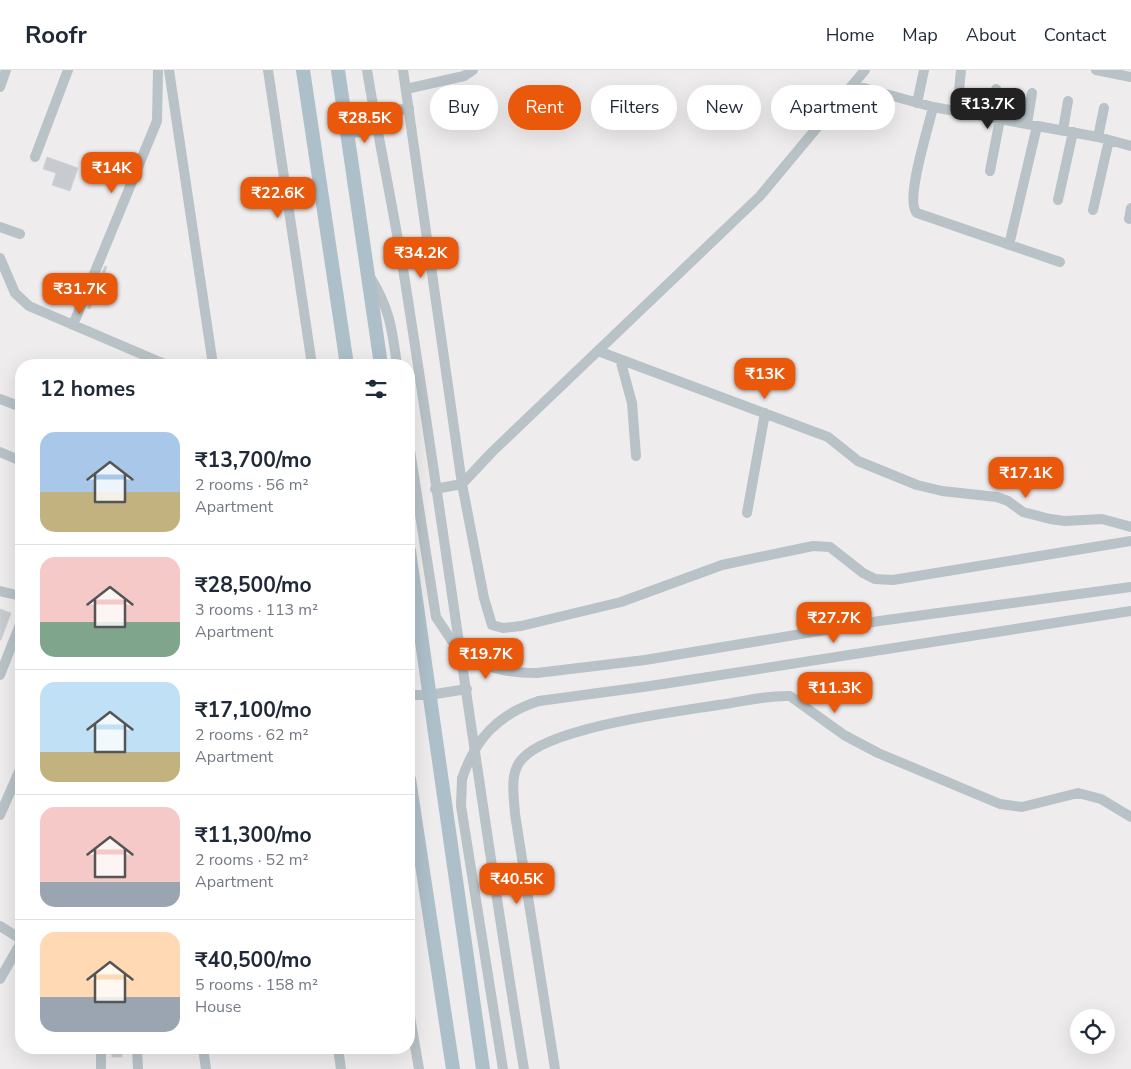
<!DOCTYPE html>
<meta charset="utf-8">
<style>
:root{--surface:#fff;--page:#f2f2f3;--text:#1f2937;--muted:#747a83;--line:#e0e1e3;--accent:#ea580c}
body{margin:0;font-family:"Nunito Sans",sans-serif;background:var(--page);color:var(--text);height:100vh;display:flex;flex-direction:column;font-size:19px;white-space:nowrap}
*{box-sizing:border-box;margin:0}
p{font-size:16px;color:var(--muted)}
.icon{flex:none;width:28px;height:28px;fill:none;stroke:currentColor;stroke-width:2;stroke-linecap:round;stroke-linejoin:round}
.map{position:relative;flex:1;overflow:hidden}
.sheet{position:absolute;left:15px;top:289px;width:400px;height:695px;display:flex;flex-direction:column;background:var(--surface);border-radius:20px;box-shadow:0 5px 20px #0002}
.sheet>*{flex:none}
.banner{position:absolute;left:430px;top:15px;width:475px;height:45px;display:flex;gap:10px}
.buttons{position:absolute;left:1070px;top:939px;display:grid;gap:10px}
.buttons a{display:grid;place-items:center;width:45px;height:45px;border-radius:50%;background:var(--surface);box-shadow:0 5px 20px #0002;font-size:25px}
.price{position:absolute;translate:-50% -42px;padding:0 11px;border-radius:10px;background:var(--accent);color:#fff;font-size:16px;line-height:32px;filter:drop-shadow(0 1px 2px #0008)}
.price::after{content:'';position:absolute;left:50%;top:30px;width:15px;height:11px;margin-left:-8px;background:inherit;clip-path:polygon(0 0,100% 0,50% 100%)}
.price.selected{background:#222;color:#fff}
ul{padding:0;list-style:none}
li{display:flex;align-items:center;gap:15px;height:125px;padding:0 25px}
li+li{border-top:1px solid var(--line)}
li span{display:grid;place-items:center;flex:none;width:140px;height:100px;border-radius:15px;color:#555}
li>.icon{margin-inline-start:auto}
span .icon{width:60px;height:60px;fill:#fffc;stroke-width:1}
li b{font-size:21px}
h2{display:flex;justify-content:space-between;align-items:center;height:60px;padding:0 25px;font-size:21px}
.tag{padding:0 18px;border-radius:22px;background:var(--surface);box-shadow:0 5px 20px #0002;font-size:18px;line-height:45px}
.tag.selected{background:var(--accent);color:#fff}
header{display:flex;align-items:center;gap:30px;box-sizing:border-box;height:70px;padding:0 25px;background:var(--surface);border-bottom:1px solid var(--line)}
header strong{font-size:24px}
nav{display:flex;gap:28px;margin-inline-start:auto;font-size:18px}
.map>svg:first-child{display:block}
.building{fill:#c7cace;stroke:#d0d3d7}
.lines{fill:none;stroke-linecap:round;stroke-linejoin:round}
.minor{stroke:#b8c2c7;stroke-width:10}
.major{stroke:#adbfc9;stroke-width:14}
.minor-bridge{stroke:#b8c2c7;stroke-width:10}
</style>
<header>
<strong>Roofr</strong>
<nav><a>Home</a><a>Map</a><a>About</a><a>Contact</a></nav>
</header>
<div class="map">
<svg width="1131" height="999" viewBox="0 0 1131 999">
<rect width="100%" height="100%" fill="#eeecec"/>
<!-- building -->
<path class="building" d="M47,87L78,98L70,121L52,115L56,103L43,99Z
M105,196L107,197L90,239L87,238Z
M0,539L11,543L1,570H0Z
M112,978H122V987H112Z"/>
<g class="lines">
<!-- minor -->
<path class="minor" d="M169,0L213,295
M268,0L312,295
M367,0C378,68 393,136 404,205C446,469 480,735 524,999
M403,0L462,414L484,528L492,555L503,558L521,556L621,532L722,495L813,476L830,477L863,503L875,509L893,510L1131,471
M1096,0L1131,7
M853,15L933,37L1098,67L1131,76
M0,17L6,0
M406,19L464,6L473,0
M917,33L924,0
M933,37C929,57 904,131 917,143L1060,192
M957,42L961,0
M376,44L409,38
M991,48L996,19
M1027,54L1032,23
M1063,60L1068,31
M347,64L378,59
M1098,67L1104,38
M35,87L68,0
M990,101L1000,49
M1058,130L1073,62
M1093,140L1109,70
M1129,149L1131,138
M0,157L20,164
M1009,175L1037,56
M0,188L15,223L29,236L167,295
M370,207C390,239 392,259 397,295
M73,255L157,51L158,0
M598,281L828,367L858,391L917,415L942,421L997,427L1008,431L1023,442L1050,449L1065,451L1102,449L1131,457
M620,289L632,333L636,386
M0,329L21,337
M409,374L436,547L452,571
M0,382L21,391
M435,419L462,414L492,382L760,126L865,0
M747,443L765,343
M0,521L21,526
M537,603L645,590L879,551L1131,517
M0,605L21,552
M409,625H429L467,619
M539,631L650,616L1131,541
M462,709L461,736L503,999
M0,745L21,697
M0,856L19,868L20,874L0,909
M409,941L419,999
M101,978V999
M137,978L138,999
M203,978L206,999
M338,978L341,999
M555,999L515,744C514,726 509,703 522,689C550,657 675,642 718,635C742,632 766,625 790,626L844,665L878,683L1000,734L1022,737L1078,723L1101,729L1131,747"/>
<!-- major -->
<path class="major" d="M303,0L347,295
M338,0L381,295
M409,481L483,999
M409,709L453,999"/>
<!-- minor-bridge -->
<path class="minor-bridge" d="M452,571C480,597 499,603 537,603
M462,709C475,669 498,644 539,631"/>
</g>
</svg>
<div class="buttons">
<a><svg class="icon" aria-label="locate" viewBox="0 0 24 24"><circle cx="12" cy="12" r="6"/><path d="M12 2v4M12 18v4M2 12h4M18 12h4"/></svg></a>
</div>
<b class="price selected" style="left:988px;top:60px">₹13.7K</b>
<b class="price" style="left:365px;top:74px">₹28.5K</b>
<b class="price" style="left:112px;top:124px">₹14K</b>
<b class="price" style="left:278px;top:149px">₹22.6K</b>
<b class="price" style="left:421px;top:209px">₹34.2K</b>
<b class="price" style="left:80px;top:245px">₹31.7K</b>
<b class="price" style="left:765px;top:330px">₹13K</b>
<b class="price" style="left:1026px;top:429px">₹17.1K</b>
<b class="price" style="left:834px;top:574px">₹27.7K</b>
<b class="price" style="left:486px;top:610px">₹19.7K</b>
<b class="price" style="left:835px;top:644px">₹11.3K</b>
<b class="price" style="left:517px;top:835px">₹40.5K</b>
<div class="banner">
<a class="tag">Buy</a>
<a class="tag selected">Rent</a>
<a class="tag">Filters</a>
<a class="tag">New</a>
<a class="tag">Apartment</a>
</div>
<section class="sheet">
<h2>12 homes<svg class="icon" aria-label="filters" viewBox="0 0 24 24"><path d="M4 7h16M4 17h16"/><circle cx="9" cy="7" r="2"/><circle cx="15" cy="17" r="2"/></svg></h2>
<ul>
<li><span style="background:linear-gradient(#a9c7e8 60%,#c2b280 0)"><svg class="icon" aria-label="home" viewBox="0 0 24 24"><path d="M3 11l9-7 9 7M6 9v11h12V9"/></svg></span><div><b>₹13,700/mo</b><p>2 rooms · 56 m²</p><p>Apartment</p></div></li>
<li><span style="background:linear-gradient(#f6c9c9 65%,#7fa58c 0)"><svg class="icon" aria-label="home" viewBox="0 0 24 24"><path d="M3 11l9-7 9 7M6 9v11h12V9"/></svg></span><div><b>₹28,500/mo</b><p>3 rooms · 113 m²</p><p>Apartment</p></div></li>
<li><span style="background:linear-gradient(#bfe0f5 70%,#c2b280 0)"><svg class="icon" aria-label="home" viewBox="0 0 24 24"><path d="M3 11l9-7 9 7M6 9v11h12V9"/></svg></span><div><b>₹17,100/mo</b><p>2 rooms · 62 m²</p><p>Apartment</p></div></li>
<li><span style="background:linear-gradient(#f6c9c9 75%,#9aa5b1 0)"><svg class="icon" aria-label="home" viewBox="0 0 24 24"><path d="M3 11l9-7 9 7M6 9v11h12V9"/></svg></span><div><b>₹11,300/mo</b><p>2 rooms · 52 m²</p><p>Apartment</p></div></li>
<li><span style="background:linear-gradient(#ffd9b3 65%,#9aa5b1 0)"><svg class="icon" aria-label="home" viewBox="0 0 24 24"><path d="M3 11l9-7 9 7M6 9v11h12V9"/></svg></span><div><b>₹40,500/mo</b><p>5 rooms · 158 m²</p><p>House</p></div></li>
</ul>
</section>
</div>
